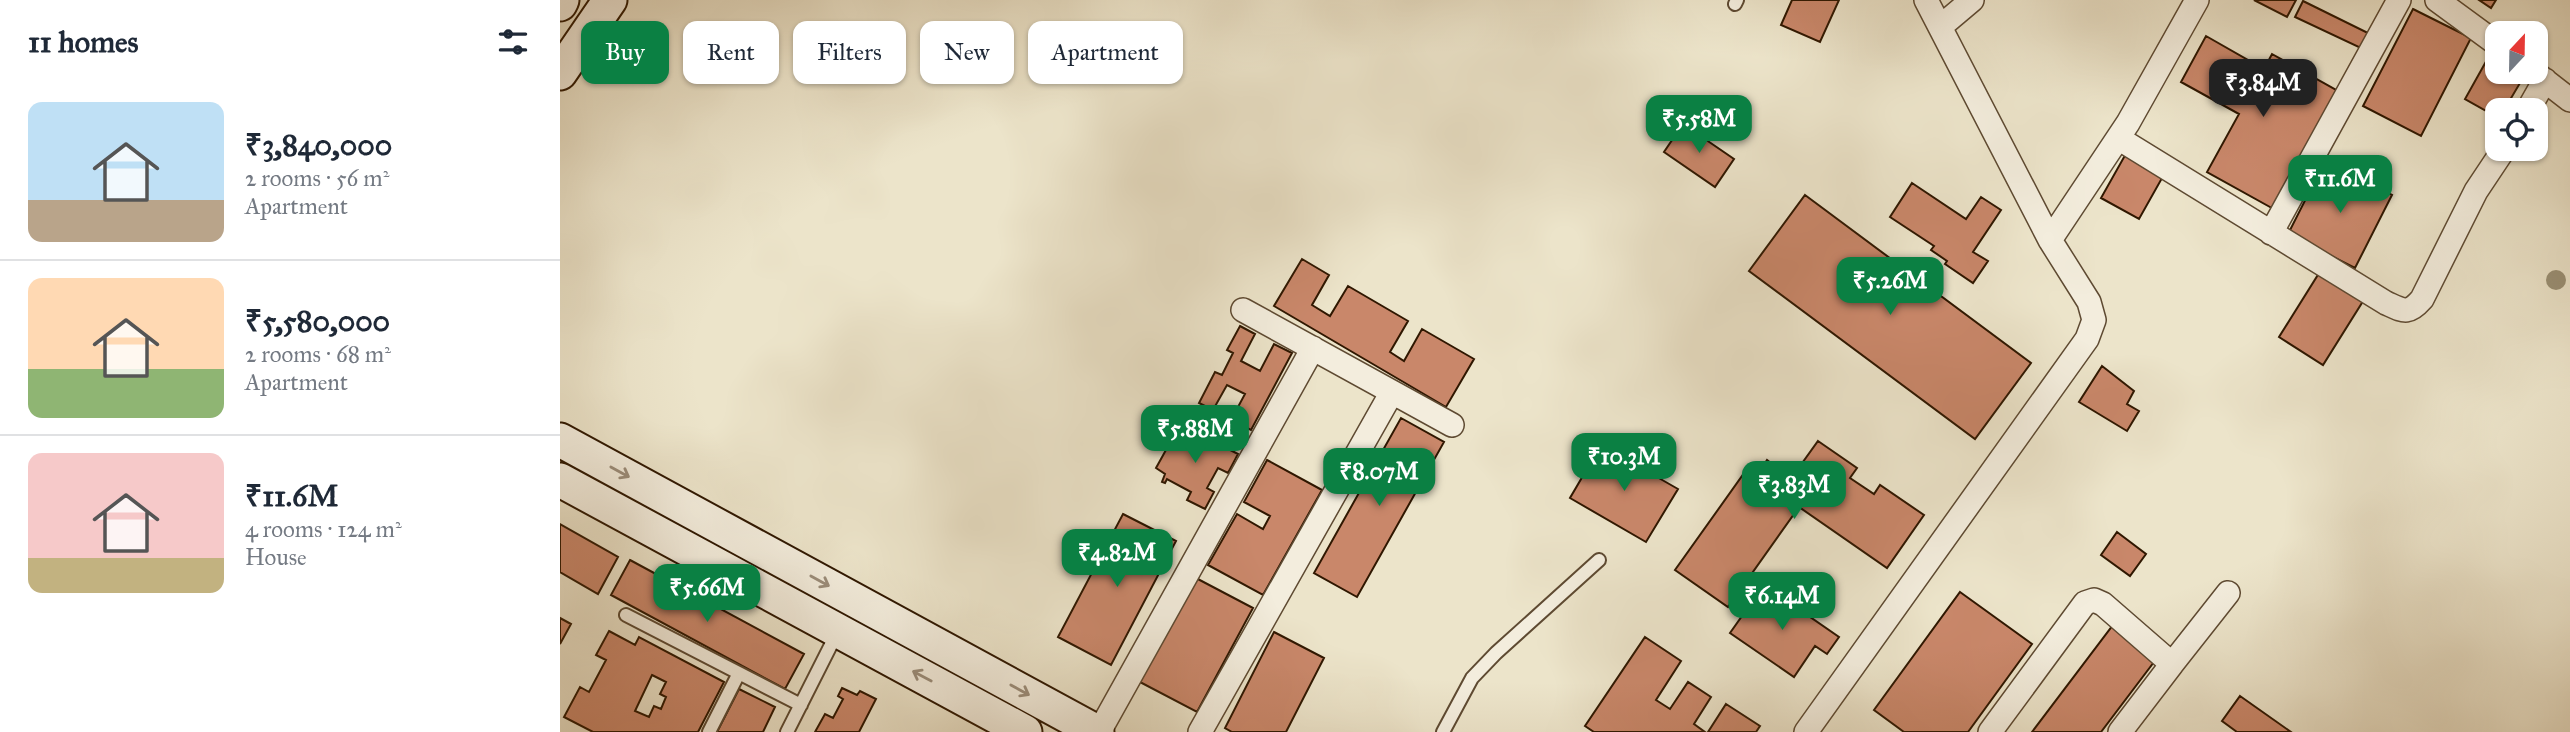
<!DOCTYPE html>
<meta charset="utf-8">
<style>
:root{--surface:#fff;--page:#f2f2f3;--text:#1f2937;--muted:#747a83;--line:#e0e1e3;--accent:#0b8043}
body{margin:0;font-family:"IM FELL Great Primer",serif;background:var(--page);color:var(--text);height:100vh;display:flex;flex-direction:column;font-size:26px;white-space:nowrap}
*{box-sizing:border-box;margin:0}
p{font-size:23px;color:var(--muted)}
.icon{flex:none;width:38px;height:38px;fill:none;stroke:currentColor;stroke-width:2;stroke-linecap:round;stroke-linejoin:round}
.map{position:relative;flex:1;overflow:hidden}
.panel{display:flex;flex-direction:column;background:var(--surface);width:560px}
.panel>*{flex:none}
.top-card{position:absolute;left:21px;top:21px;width:665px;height:63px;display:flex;gap:14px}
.needle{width:46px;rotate:22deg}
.buttons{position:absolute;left:1925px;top:21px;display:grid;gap:14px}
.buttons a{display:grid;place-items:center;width:63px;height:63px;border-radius:14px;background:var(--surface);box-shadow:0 2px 5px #0004;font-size:35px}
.price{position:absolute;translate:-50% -60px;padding:0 16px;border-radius:14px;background:var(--accent);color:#fff;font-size:23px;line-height:46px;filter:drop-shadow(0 2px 4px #0008)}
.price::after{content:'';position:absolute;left:50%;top:42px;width:21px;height:16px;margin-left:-10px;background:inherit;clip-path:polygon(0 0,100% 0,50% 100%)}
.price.active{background:#222;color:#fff}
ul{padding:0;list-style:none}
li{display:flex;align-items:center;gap:21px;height:175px;padding:0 28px}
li+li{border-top:2px solid var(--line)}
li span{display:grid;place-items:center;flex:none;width:196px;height:140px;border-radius:14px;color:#555}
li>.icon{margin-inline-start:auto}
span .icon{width:84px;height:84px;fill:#fffc;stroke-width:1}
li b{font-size:30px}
h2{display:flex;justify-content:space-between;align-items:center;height:84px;padding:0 28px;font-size:30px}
.tag{padding:0 24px;border-radius:14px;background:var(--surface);box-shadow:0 2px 5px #0004;font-size:24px;line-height:63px}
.tag.active{background:var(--accent);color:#fff}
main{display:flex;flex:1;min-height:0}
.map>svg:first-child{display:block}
.building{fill:#c9876a;stroke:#2f1700;stroke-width:2;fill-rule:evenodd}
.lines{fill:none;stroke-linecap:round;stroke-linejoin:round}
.lane-casing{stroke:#5e4a32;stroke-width:16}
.street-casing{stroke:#5e4a32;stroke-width:26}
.secondary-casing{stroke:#2f1700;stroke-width:37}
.lane{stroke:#f3eddd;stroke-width:12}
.street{stroke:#f3eddd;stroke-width:23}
.secondary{stroke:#f3eddd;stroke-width:33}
.tree{fill:#9a9075}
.oneway{stroke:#9b8d7a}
</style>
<main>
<section class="panel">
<h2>11 homes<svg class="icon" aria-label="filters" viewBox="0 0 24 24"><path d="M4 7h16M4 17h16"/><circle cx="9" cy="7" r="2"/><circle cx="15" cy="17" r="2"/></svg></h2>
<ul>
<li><span style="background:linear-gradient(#bfe0f5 70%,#b9a48a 0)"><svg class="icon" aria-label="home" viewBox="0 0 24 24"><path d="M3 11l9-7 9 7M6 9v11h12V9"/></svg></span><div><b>₹3,840,000</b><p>2 rooms · 56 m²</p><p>Apartment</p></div></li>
<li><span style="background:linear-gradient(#ffd9b3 65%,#8fb573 0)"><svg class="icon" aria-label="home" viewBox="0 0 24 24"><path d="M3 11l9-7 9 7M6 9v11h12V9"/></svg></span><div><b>₹5,580,000</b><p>2 rooms · 68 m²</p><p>Apartment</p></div></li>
<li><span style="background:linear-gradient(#f6c9c9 75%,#c2b280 0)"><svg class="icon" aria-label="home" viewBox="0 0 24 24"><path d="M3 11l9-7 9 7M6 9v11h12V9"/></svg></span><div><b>₹11.6M</b><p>4 rooms · 124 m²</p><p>House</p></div></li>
</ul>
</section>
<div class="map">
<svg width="2010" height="732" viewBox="0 0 2010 732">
<rect width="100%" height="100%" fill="#ece4ca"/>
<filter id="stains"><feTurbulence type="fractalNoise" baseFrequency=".00286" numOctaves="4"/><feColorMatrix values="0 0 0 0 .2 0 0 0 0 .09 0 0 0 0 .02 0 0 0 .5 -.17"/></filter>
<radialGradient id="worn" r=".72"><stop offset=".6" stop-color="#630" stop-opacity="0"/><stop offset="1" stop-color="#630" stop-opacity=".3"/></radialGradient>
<!-- building -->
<path class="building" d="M1232,0H1279L1260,42L1221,25Z
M1694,0H1736L1727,17Z
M1919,0H1936L1931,8Z
M1743,1L1812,35L1805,50L1735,17Z
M1853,9L1911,38L1861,136L1803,106Z
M1646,36L1704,69L1712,54L1785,95L1719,212L1647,172L1679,114L1621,82Z
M1928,58L1937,64V72H1952L1963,78L1944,110H1937V117L1905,99Z
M1123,124L1174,159L1155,187L1104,152Z
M1568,150L1606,171L1579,219L1541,198Z
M1765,161L1832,195L1795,268L1728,234Z
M1352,183L1406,219L1421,197L1441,210L1413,252L1428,261L1413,283L1385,264L1387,261L1371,250L1374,246L1330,217Z
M1245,195L1471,363L1415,439L1189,271Z
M742,259L769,275L752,305L770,316L788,286L848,321L830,352L844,361L862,329L914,359L886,407L714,306Z
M1761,270L1805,298L1763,365L1719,337Z
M680,326L695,334L681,361L700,371L714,344L732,353L691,430L671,420L685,394L667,385L653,410L639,403L655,372L662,375L673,353L667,350Z
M1542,366L1574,391L1567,404L1579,411L1567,431L1519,402Z
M841,418L884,442L797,597L754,573Z
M629,427L641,434L637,441L649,448L653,441L678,454L668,473L658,468L647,488L654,492L645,509L627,500L631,492L607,479L605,483L602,482L605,474L596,468L617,430L625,434Z
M1258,441L1297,468L1290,478L1314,494L1320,485L1364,515L1327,568L1239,507L1168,607L1115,570L1187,469L1197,476L1207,460L1216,467L1210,477L1225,487Z
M1041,445L1118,489L1086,542L1010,498Z
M707,460L762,490L703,595L648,565L677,514L703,529L710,516L684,502Z
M563,514L616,541L551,665L498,637Z
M0,524L58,557L38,594L0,572Z
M1557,532L1586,554L1570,576L1541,555Z
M70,560L244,654L225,689L51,595Z
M634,577L693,608L637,712L578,681Z
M1204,585L1279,637L1267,654L1255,646L1234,677L1170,633Z
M1400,592L1472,644L1408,732H1344L1314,710Z
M0,618L11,624L0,644Z
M1553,625L1597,658L1541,732H1472Z
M49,631L75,645L79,637L164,682L138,732H33L4,717L20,687L29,692L46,660L36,655ZM92,675L106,682L100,694L106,697L101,709L94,706L89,717L75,711Z
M714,632L764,658L726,732H672L665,728Z
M1085,637L1121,661L1096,700L1110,709L1128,682L1151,697L1134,724L1145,732H1034L1025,726Z
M282,688L297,695L300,691L316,699L299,732H255L265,714L273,718L283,699L278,696Z
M179,689L215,707L203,732H157Z
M1680,696L1731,732H1677L1662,721Z
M1166,704L1200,726L1196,732H1148Z"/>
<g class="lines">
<!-- lane casing -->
<g class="lane-casing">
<path id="lane" d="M1175,4L1177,0
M66,615L241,705
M149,732L179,673
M227,732L278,631
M883,732L912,678L936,653L1039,560"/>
</g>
<!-- street casing -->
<g class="street-casing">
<path id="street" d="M1877,0L1937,44
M1380,27L1412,0
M1974,72L2010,100
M1968,110L1985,80
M1558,138L1826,303C1844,311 1848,315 1862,299L1916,191L1944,149
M1711,233L1839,0
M1490,240L1568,123L1637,0
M683,310L892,425
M1612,664L1668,593
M539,732L753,348
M640,732L832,392
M1246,732L1527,339L1534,320L1529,302L1490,240L1366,0
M1430,732L1525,603L1534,600L1543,604L1612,664L1560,732"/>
</g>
<!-- secondary casing -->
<g class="secondary-casing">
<path id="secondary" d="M0,4L2,0
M0,73L50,0
M0,440L537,732
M0,480L465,732"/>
</g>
<!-- lane -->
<use href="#lane" class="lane"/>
<!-- street -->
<use href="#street" class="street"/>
<!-- secondary -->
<use href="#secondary" class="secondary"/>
</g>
<!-- trees -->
<circle class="tree" cx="1996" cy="280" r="10"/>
<!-- one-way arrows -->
<defs><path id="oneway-shaft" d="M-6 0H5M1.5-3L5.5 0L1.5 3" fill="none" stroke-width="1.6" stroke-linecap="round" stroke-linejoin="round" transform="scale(1.75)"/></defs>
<g class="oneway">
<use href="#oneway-shaft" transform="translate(60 472) rotate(29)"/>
<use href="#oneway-shaft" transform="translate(260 581) rotate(29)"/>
<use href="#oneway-shaft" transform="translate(362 676) rotate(-152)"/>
<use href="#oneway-shaft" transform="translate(460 690) rotate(29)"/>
</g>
<rect width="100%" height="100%" filter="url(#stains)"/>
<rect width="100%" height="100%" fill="url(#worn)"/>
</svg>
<div class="buttons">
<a><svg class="needle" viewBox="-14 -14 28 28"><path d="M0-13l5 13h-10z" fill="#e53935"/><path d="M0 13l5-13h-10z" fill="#747a83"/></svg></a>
<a><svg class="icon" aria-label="locate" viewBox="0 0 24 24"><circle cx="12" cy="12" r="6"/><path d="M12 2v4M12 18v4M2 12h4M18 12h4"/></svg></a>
</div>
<b class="price active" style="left:1703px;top:119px">₹3.84M</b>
<b class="price" style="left:1139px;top:155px">₹5.58M</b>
<b class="price" style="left:1780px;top:215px">₹11.6M</b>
<b class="price" style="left:1330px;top:317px">₹5.26M</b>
<b class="price" style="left:635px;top:465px">₹5.88M</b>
<b class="price" style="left:1064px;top:493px">₹10.3M</b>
<b class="price" style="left:819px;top:508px">₹8.07M</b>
<b class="price" style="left:1234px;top:521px">₹3.83M</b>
<b class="price" style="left:557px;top:589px">₹4.82M</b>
<b class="price" style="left:147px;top:624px">₹5.66M</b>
<b class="price" style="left:1222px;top:632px">₹6.14M</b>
<div class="top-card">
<a class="tag active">Buy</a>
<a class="tag">Rent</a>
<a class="tag">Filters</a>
<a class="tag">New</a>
<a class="tag">Apartment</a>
</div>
</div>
</main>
